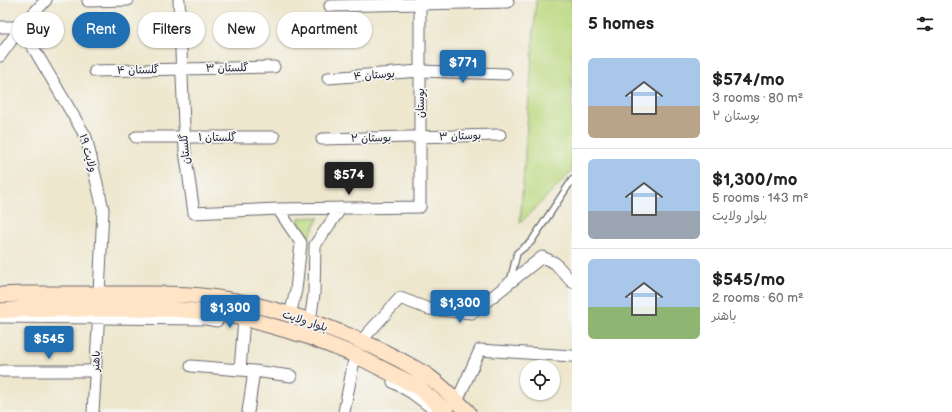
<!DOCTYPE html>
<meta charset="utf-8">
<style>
:root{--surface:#fff;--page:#f2f2f2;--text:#222;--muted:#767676;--line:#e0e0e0;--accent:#1f6fb2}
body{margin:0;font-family:"Balsamiq Sans","Playpen Sans Arabic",sans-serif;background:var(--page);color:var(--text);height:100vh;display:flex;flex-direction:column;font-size:15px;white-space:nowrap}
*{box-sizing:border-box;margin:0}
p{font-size:13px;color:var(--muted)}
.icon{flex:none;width:22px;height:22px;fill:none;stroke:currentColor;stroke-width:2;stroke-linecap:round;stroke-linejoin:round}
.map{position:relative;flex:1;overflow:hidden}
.details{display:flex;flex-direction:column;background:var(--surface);width:380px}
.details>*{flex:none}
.top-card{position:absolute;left:12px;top:12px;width:380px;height:36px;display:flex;gap:8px}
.fabs{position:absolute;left:520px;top:360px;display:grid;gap:8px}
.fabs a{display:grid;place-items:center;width:40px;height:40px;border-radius:50%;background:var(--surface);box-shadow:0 1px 3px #0004;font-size:20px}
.price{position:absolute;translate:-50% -34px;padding:0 9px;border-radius:4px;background:var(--accent);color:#fff;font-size:13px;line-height:26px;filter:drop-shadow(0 1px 2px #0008)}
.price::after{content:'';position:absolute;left:50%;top:24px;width:12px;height:9px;margin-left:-6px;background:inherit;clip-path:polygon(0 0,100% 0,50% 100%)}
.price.current{background:#222;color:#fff}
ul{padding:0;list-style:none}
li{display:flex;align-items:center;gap:12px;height:100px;padding:0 16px}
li+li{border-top:1px solid var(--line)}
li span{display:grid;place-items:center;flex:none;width:112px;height:80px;border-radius:6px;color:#555}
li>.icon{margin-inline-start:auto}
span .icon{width:48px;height:48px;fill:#fffc;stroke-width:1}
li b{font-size:17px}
h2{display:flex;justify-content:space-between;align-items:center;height:48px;padding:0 16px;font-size:17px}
.tag{padding:0 14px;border-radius:18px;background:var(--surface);box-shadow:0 1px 3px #0004;font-size:14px;line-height:36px}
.tag.current{background:var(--accent);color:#fff}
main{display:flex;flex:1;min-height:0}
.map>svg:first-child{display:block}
.green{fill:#bad87e;stroke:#6e7d5c}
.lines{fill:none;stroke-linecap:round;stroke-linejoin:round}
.lane-casing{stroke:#69676e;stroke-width:8}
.street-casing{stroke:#69676e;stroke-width:13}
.secondary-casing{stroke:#69676e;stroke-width:17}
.lane{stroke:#fff;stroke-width:5.5}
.street{stroke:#fff;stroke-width:11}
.secondary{stroke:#ffe4c6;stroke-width:15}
.labels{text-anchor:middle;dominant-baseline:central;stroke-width:3.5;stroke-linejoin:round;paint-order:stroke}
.street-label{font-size:11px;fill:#22223b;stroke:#f6f6f2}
</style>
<main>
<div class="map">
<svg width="572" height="412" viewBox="0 0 572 412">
<rect width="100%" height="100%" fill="#f6f6f2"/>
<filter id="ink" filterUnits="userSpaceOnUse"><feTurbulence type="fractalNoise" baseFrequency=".025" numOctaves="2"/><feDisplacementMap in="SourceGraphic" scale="8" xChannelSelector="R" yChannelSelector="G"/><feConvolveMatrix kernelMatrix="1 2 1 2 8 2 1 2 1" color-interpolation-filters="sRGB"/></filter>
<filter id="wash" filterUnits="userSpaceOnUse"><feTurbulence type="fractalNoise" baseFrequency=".012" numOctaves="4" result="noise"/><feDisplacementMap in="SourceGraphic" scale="16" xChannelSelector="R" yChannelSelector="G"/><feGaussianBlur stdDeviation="0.9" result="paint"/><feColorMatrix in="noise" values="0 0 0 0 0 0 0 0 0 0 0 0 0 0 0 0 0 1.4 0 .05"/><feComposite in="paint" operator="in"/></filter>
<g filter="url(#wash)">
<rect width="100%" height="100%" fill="#eee7ce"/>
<!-- green -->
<path class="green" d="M536,0H572V172L520,223Z
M318,217V219L308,239L298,220L299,218Z"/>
</g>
<g filter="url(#ink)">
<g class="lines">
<!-- lane casing -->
<g class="lane-casing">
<path id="lane" d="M510,282L517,253L531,242L572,180"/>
</g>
<!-- street casing -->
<g class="street-casing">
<path id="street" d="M179,0L185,151L194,213L278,209L420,207V0
M88,1L128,0
M330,6L508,2
M0,27H21
M21,27L86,137L103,209L99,294
M0,56L21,27L46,0
M95,71L274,67
M328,78L420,71L506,74
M136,137H274
M322,139L500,135
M278,209L301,243L296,290L290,315
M0,317L206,319L217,321
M244,318L240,370L254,371L248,412
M310,321L314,294L315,245L341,208
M361,341L400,298L429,309L472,313L542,257L555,263L572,282
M191,366L240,370
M2,371H96
M254,371L291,376
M393,382L412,393L432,408
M457,401L480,350L572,356
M93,412L99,311
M344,412L355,355"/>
</g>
<!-- secondary casing -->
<g class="secondary-casing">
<path id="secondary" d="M0,295L23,294C59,294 95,294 132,294C158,294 184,293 210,297C282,306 363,337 425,374C439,383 456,400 468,412
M0,311L23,309H170L208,312L244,318L307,336L355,355L418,387L447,412"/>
</g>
<!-- lane -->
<use href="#lane" class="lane"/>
<!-- street -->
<use href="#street" class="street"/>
<!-- secondary -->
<use href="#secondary" class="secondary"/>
</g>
</g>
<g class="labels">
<!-- street labels -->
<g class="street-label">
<text transform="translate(227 68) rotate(-1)">گلستان ۳</text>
<text transform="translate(138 70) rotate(-1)">گلستان ۴</text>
<text transform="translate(374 75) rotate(-4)">بوستان ۴</text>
<text transform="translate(420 103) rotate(-90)">بوستان</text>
<text transform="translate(460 136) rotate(-2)">بوستان ۳</text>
<text x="217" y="137">گلستان ۱</text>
<text transform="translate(371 138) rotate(-1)">بوستان ۲</text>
<text transform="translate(185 149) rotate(-95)">گلستان</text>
<text transform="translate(88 153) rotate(74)">ولایت ۱۹</text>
<text transform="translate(305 321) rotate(18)">بلوار ولایت</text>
<text transform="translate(96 361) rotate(-87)">باهنر</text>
</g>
</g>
</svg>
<div class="fabs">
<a><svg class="icon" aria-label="locate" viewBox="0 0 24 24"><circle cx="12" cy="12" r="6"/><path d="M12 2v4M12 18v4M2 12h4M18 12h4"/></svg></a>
</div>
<b class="price" style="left:463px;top:84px">$771</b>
<b class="price current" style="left:349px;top:196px">$574</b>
<b class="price" style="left:460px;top:324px">$1,300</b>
<b class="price" style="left:230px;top:329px">$1,300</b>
<b class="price" style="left:49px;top:360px">$545</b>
<div class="top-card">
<a class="tag">Buy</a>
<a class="tag current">Rent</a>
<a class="tag">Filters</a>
<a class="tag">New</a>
<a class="tag">Apartment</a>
</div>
</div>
<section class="details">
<h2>5 homes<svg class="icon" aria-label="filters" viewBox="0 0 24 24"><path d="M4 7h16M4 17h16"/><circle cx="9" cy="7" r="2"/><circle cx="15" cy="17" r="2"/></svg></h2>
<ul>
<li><span style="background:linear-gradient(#a9c7e8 60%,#b9a48a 0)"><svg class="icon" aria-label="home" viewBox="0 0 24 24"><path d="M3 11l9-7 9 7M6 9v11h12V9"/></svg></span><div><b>$574/mo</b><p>3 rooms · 80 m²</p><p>بوستان ۲</p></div></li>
<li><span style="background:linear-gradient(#a9c7e8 65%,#9aa5b1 0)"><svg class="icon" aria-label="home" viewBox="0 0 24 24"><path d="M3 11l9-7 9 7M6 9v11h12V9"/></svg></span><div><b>$1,300/mo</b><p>5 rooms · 143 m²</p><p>بلوار ولایت</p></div></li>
<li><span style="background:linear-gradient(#a9c7e8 60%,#8fb573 0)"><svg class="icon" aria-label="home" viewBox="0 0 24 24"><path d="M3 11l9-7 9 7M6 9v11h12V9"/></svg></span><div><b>$545/mo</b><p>2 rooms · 60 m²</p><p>باهنر</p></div></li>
</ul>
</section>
</main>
